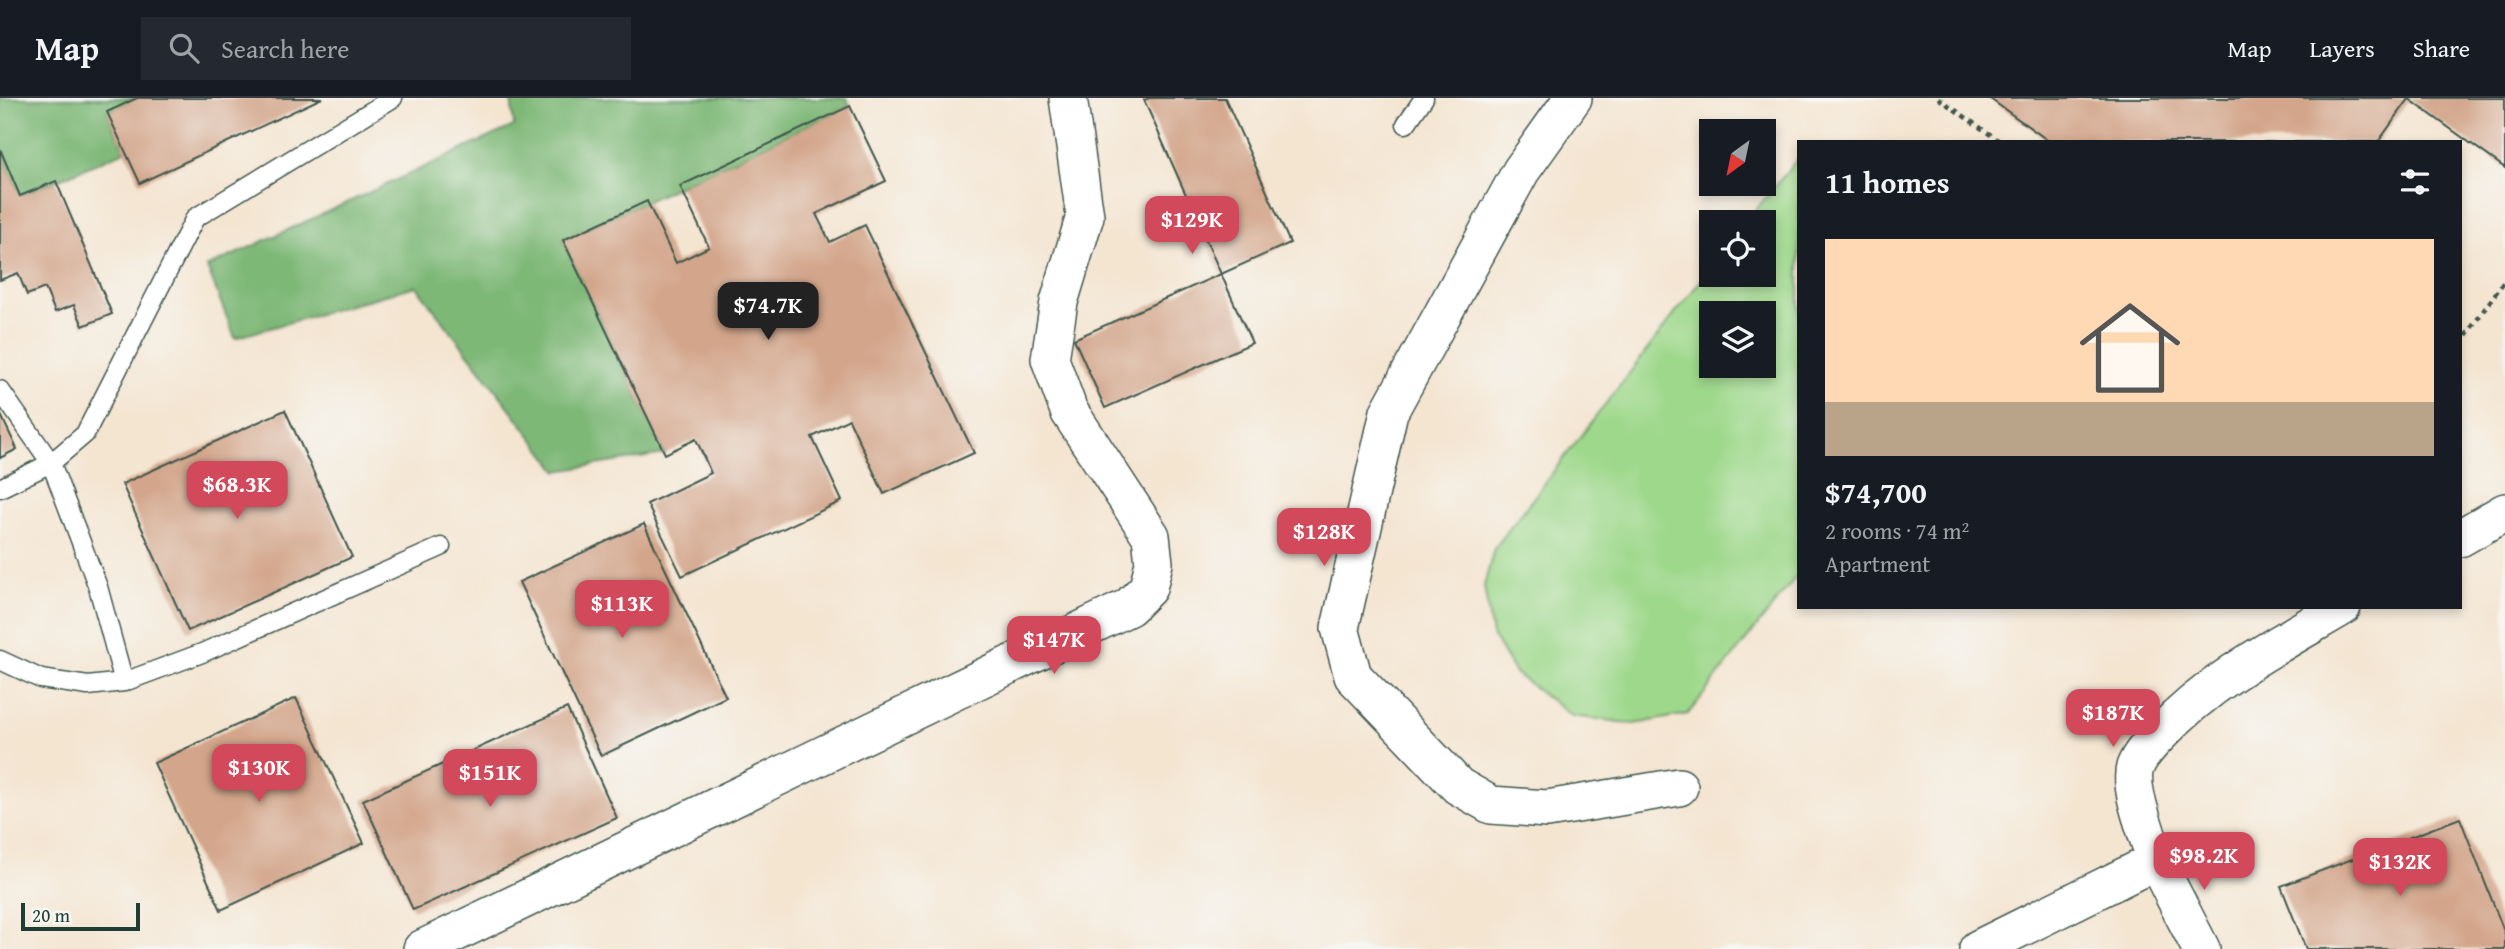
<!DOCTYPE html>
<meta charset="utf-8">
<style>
:root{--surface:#171b24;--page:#242831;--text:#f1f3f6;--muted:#9ea1a6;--line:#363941;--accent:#d1495b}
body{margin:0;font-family:"Gentium Book Plus",serif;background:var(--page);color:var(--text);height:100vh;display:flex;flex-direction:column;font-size:26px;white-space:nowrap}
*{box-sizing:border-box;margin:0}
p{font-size:23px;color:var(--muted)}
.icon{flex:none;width:38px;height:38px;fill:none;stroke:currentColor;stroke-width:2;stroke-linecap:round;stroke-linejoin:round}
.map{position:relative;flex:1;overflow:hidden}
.side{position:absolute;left:1797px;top:42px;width:665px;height:469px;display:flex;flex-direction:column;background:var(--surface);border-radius:0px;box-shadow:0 4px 10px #0003}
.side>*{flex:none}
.needle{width:46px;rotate:213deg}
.buttons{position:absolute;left:1699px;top:21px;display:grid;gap:14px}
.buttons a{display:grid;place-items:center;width:77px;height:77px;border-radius:0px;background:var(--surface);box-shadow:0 4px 10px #0003;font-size:35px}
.scale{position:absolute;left:21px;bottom:18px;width:119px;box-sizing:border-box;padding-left:7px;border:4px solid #1f3d34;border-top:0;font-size:19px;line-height:24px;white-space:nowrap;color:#1f3d34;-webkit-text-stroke:5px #f6f6f2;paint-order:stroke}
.price{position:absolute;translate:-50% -60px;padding:0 16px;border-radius:14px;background:var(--accent);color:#fff;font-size:23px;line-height:46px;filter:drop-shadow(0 2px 4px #0008)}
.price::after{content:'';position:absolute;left:50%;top:42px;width:21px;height:16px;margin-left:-10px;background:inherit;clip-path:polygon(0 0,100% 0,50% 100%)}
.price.selected{background:#222;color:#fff}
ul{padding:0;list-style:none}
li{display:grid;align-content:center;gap:14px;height:371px;padding:0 28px}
li span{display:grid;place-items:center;height:217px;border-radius:0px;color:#555}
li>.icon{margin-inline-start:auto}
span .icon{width:126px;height:126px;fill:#fffc;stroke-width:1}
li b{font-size:30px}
h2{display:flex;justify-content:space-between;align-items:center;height:84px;padding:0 28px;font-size:30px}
header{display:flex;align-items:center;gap:42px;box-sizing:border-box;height:98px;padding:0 35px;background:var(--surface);border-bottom:2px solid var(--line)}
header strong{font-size:33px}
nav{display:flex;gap:38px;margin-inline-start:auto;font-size:24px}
.search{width:490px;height:63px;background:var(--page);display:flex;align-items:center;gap:18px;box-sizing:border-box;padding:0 24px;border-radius:0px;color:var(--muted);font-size:26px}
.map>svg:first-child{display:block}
.green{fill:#9ed88b;stroke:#5e8a60;stroke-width:2;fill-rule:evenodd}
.forest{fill:#7eb877;stroke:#4e7a56;stroke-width:2}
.building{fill:#d3a68b}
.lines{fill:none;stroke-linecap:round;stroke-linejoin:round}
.service-casing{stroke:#3f564c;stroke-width:21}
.minor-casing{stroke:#3f564c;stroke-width:40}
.path{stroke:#3f564c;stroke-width:4.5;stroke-dasharray:5 5;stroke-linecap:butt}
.service{stroke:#fff;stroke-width:18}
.minor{stroke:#fff;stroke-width:37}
</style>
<header>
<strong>Map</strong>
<div class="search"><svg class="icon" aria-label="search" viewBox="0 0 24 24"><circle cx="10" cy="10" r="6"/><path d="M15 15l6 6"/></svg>Search here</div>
<nav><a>Map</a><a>Layers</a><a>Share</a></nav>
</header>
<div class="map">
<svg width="2505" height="851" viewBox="0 0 2505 851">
<rect width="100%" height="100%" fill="#f6f6f2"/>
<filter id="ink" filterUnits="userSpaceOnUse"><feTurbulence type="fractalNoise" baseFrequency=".0143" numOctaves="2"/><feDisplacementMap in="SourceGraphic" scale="14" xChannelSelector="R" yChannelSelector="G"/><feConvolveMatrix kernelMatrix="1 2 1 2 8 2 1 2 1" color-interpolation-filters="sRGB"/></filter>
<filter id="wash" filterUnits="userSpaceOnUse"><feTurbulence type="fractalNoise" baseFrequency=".00686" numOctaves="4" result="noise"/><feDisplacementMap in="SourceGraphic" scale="28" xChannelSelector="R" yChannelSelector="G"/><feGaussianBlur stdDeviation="1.57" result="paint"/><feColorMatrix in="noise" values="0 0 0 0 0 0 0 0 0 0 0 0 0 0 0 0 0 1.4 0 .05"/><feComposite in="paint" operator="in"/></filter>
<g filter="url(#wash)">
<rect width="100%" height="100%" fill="#f4e5d1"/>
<!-- green -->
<path class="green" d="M1799,59V475L1688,616L1634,626L1572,618L1515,575L1492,537L1484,488L1494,451L1711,169L1712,177H1764V124H1746ZM1712,215H1764V268H1712Z"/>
<!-- forest -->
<path class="forest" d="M0,0H137L107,14L125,53L20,98L0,51Z
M511,0H847L850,8L563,142L665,356L558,373L416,188L235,240L207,169L514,28Z"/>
<g id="blocks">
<!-- building -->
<path class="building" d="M137,0H322L140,85L107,14Z
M1149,0H1225L1290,145L1221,176L1252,245L1105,310L1074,241L1221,176L1144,2Z
M1989,0H2505V70L2409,1L2378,44H2050Z
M850,8L886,83L816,116L830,144L865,127L974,355L884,396L849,321L812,339L842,403L682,478L647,406L711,375L696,341L665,356L563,142L647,103L676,165L709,149L680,88Z
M0,51L20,98L56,83L112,216L83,228L74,207L55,214L45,190L27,197L18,175L0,182Z
M285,312L352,459L188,533L122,386Z
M0,315L17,351L0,360Z
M644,426L726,599L601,658L519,484Z
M296,600L364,745L221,812L154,665Z
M567,610L617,720L413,812L363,702Z
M2460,720L2505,836V851H2306L2281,788Z"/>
</g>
</g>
<g filter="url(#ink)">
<use href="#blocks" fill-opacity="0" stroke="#3f564c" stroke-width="2"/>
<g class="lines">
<!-- service casing -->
<g class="service-casing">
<path id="service" d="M1406,26L1424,0
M0,292L51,365L98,489L124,584
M0,390L51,365L85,336L195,120L393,0
M0,562L41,581L88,588L124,584L202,555L441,449"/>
</g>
<!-- minor casing -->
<g class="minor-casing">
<path id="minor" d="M1573,0L1521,73L1389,314L1340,530L1353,578L1458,688L1491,707L1547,711L1679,689
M2460,440L2505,414
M2156,763L2201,851
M422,851L1129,509L1148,490L1154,465L1151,438L1069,313L1050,261L1059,204L1085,118L1068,0
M1978,851L2156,763C2149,740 2128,691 2135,669C2140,656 2152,644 2161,635C2213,580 2278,547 2342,509"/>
</g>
<!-- path -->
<path class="path" d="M1938,0L2001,44
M2460,246L2505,182"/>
<!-- service -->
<use href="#service" class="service"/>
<!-- minor -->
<use href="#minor" class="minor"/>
</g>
</g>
</svg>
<div class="buttons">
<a><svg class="needle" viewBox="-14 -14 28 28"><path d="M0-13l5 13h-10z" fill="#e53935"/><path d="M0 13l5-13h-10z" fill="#9ea1a6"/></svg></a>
<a><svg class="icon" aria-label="locate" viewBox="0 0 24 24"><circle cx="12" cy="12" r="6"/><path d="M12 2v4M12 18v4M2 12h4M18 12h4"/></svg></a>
<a><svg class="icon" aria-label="layers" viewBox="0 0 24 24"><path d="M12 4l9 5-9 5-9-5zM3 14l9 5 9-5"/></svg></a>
</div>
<div class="scale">20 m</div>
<b class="price" style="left:1192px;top:158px">$129K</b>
<b class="price selected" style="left:768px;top:244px">$74.7K</b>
<b class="price" style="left:237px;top:423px">$68.3K</b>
<b class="price" style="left:1324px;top:470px">$128K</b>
<b class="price" style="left:622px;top:542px">$113K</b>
<b class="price" style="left:1054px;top:578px">$147K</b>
<b class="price" style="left:2113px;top:651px">$187K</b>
<b class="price" style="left:259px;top:706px">$130K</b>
<b class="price" style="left:490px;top:711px">$151K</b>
<b class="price" style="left:2204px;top:794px">$98.2K</b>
<b class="price" style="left:2400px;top:800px">$132K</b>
<section class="side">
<h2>11 homes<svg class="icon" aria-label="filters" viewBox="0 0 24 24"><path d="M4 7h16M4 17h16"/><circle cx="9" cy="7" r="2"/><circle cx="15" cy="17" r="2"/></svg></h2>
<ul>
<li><span style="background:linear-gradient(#ffd9b3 75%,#b9a48a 0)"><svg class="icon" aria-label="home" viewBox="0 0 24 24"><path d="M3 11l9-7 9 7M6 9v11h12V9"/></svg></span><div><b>$74,700</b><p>2 rooms · 74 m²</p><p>Apartment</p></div></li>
</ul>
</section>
</div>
